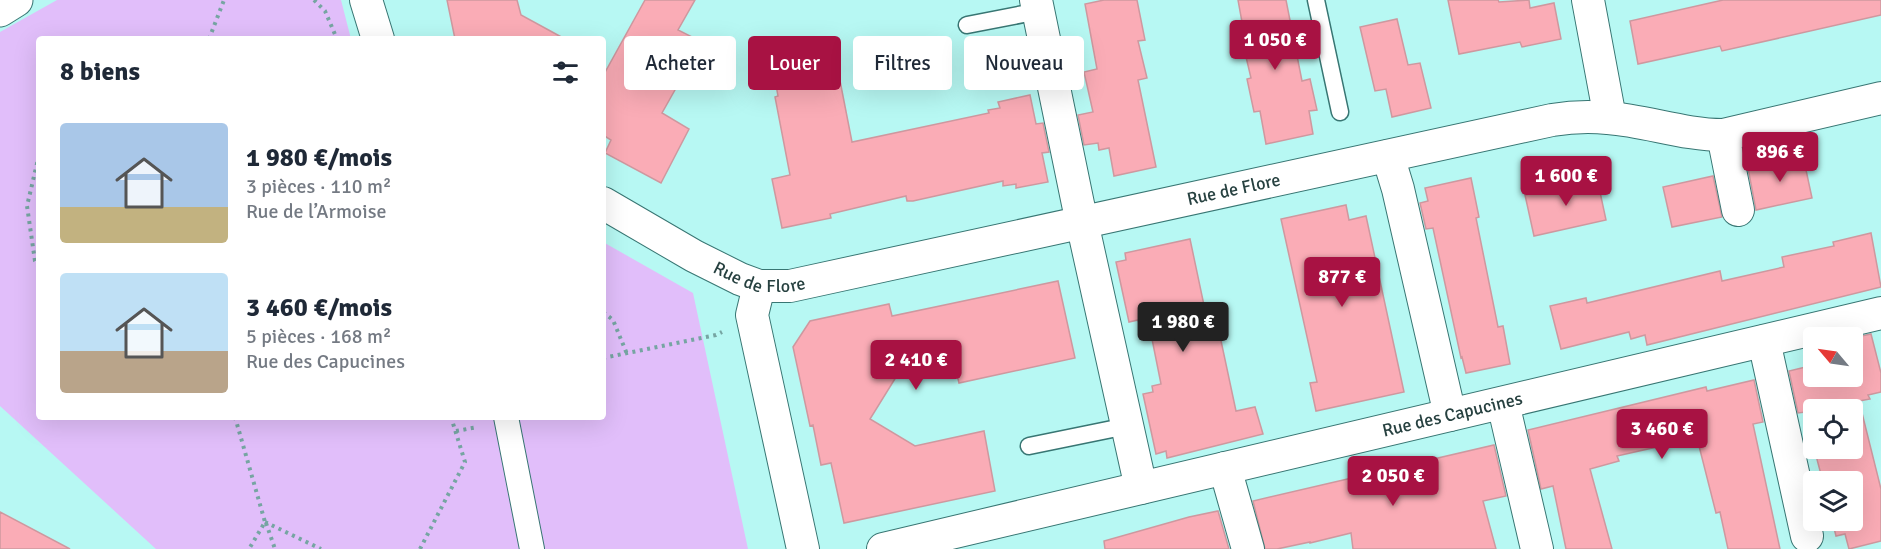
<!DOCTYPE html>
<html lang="fr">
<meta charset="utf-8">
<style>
:root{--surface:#fff;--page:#f2f2f3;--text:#1f2937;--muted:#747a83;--accent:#a81243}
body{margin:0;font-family:Signika,sans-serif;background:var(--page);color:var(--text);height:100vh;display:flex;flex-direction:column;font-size:22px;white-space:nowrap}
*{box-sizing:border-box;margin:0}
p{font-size:20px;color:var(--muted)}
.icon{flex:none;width:33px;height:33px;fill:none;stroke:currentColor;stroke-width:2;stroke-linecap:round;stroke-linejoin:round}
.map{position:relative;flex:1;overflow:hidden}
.panel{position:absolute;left:36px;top:36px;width:570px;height:384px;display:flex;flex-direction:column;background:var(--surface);border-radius:6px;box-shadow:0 6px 24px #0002}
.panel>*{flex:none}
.hud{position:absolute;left:624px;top:36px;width:570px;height:54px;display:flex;gap:12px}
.needle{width:39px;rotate:299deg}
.tools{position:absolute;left:1803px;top:327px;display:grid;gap:12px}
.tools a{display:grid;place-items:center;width:60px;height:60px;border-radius:6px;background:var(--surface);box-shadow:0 6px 24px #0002;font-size:30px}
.price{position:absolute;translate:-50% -51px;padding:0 14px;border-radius:6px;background:var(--accent);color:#fff;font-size:20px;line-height:39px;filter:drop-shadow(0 2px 3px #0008)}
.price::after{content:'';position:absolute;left:50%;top:36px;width:18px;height:14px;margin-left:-9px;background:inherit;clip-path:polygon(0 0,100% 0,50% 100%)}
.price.selected{background:#222;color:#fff}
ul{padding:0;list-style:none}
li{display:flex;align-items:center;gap:18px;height:150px;padding:0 24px}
li span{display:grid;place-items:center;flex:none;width:168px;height:120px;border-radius:6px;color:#555}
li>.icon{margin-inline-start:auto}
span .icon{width:72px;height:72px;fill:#fffc;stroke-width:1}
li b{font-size:26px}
h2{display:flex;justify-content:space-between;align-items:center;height:72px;padding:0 24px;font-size:26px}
.chip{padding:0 21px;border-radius:6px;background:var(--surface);box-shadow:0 6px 24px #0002;font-size:21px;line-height:54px}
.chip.selected{background:var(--accent);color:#fff}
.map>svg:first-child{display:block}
.green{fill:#e1befa}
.building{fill:#faacb6;stroke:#ce989f;stroke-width:1.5}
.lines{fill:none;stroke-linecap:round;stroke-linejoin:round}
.service-casing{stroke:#387673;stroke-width:19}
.pedestrian-casing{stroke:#387673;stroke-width:26}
.minor-casing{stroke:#387673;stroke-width:34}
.tertiary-casing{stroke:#387673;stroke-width:35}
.path{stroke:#76a5a2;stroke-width:4;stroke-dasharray:3 4.5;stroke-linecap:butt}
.service{stroke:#fff;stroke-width:16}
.pedestrian{stroke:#fff;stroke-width:24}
.minor{stroke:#fff;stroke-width:32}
.tertiary{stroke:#fff;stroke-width:33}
.labels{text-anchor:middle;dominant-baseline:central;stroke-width:5;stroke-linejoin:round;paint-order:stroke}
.street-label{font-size:18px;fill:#274140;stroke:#e4fcfa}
</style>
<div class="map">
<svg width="1881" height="549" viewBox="0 0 1881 549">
<rect width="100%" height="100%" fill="#b7f8f3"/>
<!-- green -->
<path class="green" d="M57,0H341L351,39H39V417H603V242L693,293L748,549H156L0,406V32Z"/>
<!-- building -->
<path class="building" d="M447,0H517L521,15L565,39H455Z
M645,0H695L678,30L702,42L662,113L689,129L661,183L605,153L611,140L603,135V76Z
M1104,0H1137L1145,40L1138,41L1147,78L1138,80L1156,167L1114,176L1109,148L1099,150L1098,143L1084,145L1078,115L1093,112L1084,72L1097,69L1085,4Z
M1238,0H1286L1302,81L1310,79L1317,110L1309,111L1313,134L1266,144L1260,111L1254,112L1247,79L1251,78L1238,23L1242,22Z
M1448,0H1498L1499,2L1529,0L1530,8L1554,3L1561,39L1522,47L1520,42L1459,54Z
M1723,0H1881V15L1722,51L1720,46L1638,64L1630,21Z
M1397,19L1408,65L1420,63L1431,108L1392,117L1386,89L1375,91L1360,27Z
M833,45L852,142L989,113L988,110L1000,108L998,102L1030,95L1036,124L1043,123L1049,152L1042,153L1048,182L1016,188V184L1003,186V181L913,201H907L906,196L830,214L831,218L782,228L772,179L790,175L775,97L778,96L771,57Z
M1803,156L1812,198L1756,210L1748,168Z
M1713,176L1722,217L1672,227L1663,187Z
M1471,178L1479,217L1476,218L1498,327L1503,326L1510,364L1466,373L1462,357L1461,358L1433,228L1426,229L1420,203L1428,201L1425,188Z
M1597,178L1606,220L1534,236L1525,195Z
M1346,205L1349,220L1366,216L1404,392L1316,411L1310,383L1317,382L1281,219Z
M1871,233L1881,287L1647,345L1645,335L1631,339L1629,332L1561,349L1550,306L1586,298L1587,303L1720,271L1722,281L1784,267L1782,257L1834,246L1833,242Z
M1190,239L1205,310L1214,308L1236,411L1255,407L1263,434L1167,458L1166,451L1156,454L1143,394L1153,392L1152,386L1161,384L1149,324L1140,326L1138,320L1129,322L1116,262L1126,260L1125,253Z
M1058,281L1075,358L959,383L953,358L901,369L870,419L915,446L984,431L995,491L844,523L831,463L821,465L813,425L810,426L793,347L810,321L889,304L892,316Z
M1871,334L1881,373V392L1868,395L1870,399L1859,401L1881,489V541L1849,549L1845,534L1836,536L1832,520H1852V482H1823L1814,448H1852V410H1814V445L1805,412L1798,413L1789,371L1814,365V376H1852V338Z
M1754,380L1763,422L1753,424L1780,549H1728L1720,512L1716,513L1698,442L1689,444L1688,440L1617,456L1619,461L1590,469L1612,549H1566L1553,486L1541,489L1528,430L1706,387L1707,391Z
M1494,445L1506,496L1483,501L1496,549H1353L1351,533L1310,543V542L1277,549H1265L1253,501Z
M1218,511L1229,549H1105L1104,541L1189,517Z
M0,512L70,549H0Z"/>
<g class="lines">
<!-- service casing -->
<g class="service-casing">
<path id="service" d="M1316,0L1340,112
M967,25L1039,11
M1029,446L1127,426"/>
</g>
<!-- pedestrian casing -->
<g class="pedestrian-casing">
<path id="pedestrian" d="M506,417L532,549"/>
</g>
<!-- minor casing -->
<g class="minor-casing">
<g id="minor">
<path d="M366,0L378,39"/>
<path d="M1036,0L1078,204L1141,488"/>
<path d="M1588,0L1610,118"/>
<path d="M1723,135L1738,210"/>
<path d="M1388,156L1398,189L1450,415"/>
<path id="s1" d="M603,203L694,256L740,279L759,286H790L1552,120C1570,117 1589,116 1608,118C1647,121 1684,135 1723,135L1881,98"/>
<path d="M759,286L752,315L803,549"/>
<path d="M1764,341L1807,536"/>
<path d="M1503,403L1537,549"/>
<path d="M1225,468L1248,549"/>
<path id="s2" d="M883,549L1881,313"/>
</g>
</g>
<!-- tertiary casing -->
<g class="tertiary-casing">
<path id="tertiary" d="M0,10L16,0"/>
</g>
<!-- path -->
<path class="path" d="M314,0L325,11L337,39
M209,39L224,0
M39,155L27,206L35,261L39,267
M603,312L613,320L627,354
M603,358L716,335L722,332
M235,417L265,522L249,549
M456,431L478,427
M265,522L321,549
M266,523L275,549
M420,549L465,462L451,417"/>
<!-- service -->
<use href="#service" class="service"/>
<!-- pedestrian -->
<use href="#pedestrian" class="pedestrian"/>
<!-- minor -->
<use href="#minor" class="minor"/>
<!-- tertiary -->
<use href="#tertiary" class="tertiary"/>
</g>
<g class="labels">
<!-- street labels -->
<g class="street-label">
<text stroke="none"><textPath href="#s1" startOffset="662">Rue de Flore</textPath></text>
<text stroke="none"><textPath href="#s1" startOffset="176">Rue de Flore</textPath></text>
<text stroke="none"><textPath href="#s2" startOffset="585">Rue des Capucines</textPath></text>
</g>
</g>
</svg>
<div class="tools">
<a><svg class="needle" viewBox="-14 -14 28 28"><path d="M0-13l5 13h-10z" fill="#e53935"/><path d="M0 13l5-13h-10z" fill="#747a83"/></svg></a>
<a><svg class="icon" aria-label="locate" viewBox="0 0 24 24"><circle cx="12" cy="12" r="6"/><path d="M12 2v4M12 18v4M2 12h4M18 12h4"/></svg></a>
<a><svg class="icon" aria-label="layers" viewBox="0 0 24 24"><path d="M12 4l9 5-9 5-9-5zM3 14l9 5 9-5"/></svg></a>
</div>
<b class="price" style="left:1275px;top:71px">1 050 €</b>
<b class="price" style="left:1780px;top:183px">896 €</b>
<b class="price" style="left:1566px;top:207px">1 600 €</b>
<b class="price" style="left:1342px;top:308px">877 €</b>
<b class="price selected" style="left:1183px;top:353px">1 980 €</b>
<b class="price" style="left:916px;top:391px">2 410 €</b>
<b class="price" style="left:1662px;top:460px">3 460 €</b>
<b class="price" style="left:1393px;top:507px">2 050 €</b>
<div class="hud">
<a class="chip">Acheter</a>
<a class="chip selected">Louer</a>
<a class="chip">Filtres</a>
<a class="chip">Nouveau</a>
</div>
<section class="panel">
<h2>8 biens<svg class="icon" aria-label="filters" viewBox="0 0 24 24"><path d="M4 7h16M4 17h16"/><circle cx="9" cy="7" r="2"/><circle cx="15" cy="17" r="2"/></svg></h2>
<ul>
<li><span style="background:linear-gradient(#a9c7e8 70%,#c2b280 0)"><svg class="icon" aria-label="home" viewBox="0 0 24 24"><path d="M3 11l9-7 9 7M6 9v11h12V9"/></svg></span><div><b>1 980 €/mois</b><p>3 pièces · 110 m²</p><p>Rue de l’Armoise</p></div></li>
<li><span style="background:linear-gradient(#bfe0f5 65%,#b9a48a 0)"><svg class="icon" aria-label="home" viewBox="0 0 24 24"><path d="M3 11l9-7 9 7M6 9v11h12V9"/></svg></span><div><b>3 460 €/mois</b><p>5 pièces · 168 m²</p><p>Rue des Capucines</p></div></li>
</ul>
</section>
</div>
